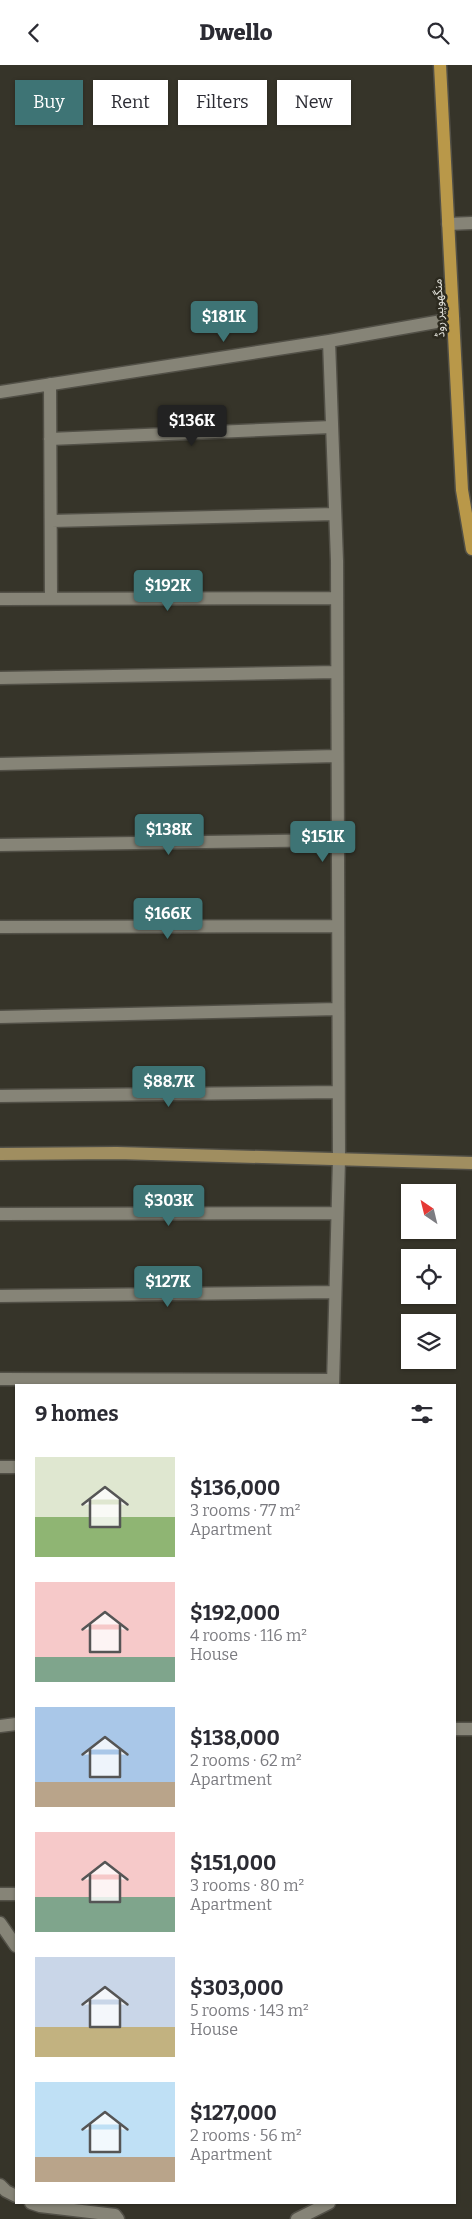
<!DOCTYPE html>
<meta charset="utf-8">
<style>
:root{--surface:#fff;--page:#f7f7f7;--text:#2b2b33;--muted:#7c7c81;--accent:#3e7475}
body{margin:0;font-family:Bitter,"Noto Sans Arabic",serif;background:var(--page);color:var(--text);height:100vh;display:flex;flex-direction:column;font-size:19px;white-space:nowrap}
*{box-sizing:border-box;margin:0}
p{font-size:16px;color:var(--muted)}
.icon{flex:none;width:28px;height:28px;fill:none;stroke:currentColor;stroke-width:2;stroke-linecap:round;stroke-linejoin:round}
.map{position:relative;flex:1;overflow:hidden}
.details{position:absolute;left:15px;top:1319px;width:441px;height:820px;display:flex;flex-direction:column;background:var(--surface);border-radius:0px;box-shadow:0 1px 4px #0004}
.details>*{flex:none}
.top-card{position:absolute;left:15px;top:15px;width:442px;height:45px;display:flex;gap:10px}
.needle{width:32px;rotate:325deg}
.buttons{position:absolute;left:401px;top:1119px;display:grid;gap:10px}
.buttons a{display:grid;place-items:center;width:55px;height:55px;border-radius:0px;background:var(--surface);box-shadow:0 1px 4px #0004;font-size:25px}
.price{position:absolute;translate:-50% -42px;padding:0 11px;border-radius:5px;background:var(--accent);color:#fff;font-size:16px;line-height:32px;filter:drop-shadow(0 1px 2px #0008)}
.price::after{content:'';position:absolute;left:50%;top:30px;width:15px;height:11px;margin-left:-8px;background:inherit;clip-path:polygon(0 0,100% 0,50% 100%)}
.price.current{background:#222;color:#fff}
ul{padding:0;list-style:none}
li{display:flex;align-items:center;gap:15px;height:125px;padding:0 20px}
li span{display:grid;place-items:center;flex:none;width:140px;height:100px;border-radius:0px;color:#555}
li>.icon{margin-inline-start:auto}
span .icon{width:60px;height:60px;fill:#fffc;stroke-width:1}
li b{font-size:21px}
h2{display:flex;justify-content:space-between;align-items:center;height:60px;padding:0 20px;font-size:21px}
.pill{padding:0 18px;border-radius:0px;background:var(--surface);box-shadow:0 1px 4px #0004;font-size:18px;line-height:45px}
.pill.current{background:var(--accent);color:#fff}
header{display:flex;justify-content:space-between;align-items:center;height:65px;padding:0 20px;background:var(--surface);font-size:22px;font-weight:800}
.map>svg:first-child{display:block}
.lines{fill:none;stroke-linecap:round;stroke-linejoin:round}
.street-casing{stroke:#525047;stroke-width:15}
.secondary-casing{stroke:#525047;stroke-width:15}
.primary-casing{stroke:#525047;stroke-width:15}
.street{stroke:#868477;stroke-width:12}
.secondary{stroke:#a08e60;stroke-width:12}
.primary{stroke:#b99849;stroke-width:12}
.labels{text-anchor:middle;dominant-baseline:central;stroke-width:5;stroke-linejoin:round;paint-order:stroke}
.street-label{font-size:12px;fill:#e6e5de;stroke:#2c2a1f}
</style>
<header><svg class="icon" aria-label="back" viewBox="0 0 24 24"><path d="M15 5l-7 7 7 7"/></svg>Dwello<svg class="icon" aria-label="search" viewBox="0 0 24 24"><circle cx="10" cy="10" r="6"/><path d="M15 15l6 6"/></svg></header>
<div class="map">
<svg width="472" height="2154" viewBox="0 0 472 2154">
<rect width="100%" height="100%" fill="#363429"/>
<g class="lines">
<!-- street casing -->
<g class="street-casing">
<path id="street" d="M448,159L472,158
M329,276L337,496L339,1094L333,1320
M50,319L51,533
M0,327L329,276L453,254
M50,374L332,362
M51,456L335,449
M0,534L337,533
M0,613L337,607
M0,699L337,691
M0,780L337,775
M0,862L337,861
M0,952L337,944
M0,1031L338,1027
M0,1149L337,1148
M0,1231L335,1227
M0,1314L333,1315
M0,1402H16
M0,1661L16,1659
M455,1664H472
M0,1829H16
M0,1858L16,1881
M0,2120L6,2126L16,2131
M31,2138L40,2141L115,2150L118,2154
M297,2154L329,2138"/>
</g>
<!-- secondary casing -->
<g class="secondary-casing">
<path id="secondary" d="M0,1089L117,1088L472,1098"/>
</g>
<!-- primary casing -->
<g class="primary-casing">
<path id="primary" d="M440,0L462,425L472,484"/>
</g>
<!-- street -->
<use href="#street" class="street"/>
<!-- secondary -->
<use href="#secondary" class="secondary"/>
<!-- primary -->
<use href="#primary" class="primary"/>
</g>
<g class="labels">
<!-- street labels -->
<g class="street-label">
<text transform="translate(439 243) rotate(-93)">منگھوپیر روڈ</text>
</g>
</g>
</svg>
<div class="buttons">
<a><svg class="needle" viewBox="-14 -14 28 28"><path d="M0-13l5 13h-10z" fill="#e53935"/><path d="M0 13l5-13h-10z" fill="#7c7c81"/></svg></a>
<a><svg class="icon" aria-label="locate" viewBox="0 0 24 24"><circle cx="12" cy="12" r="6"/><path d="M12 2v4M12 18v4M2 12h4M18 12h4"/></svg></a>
<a><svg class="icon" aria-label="layers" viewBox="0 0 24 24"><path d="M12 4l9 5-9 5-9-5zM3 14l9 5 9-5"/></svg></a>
</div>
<b class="price" style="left:224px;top:278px">$181K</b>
<b class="price current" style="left:192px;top:382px">$136K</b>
<b class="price" style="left:168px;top:547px">$192K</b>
<b class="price" style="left:169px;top:791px">$138K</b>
<b class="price" style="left:323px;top:798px">$151K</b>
<b class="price" style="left:168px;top:875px">$166K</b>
<b class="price" style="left:169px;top:1043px">$88.7K</b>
<b class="price" style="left:169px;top:1162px">$303K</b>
<b class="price" style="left:168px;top:1243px">$127K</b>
<div class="top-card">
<a class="pill current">Buy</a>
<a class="pill">Rent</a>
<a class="pill">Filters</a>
<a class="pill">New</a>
</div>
<section class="details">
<h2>9 homes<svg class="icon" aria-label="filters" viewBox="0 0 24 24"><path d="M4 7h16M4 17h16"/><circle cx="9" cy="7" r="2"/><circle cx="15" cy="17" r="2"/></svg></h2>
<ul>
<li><span style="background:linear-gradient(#dfe7d0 60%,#8fb573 0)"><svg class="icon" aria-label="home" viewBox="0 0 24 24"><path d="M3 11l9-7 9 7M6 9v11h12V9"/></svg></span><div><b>$136,000</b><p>3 rooms · 77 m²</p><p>Apartment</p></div></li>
<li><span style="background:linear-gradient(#f6c9c9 75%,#7fa58c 0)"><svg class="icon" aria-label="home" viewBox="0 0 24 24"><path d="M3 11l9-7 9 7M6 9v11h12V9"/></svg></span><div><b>$192,000</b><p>4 rooms · 116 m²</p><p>House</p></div></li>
<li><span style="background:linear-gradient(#a9c7e8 75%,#b9a48a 0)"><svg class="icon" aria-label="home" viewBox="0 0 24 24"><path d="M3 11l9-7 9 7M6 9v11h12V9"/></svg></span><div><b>$138,000</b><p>2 rooms · 62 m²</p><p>Apartment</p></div></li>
<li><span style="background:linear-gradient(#f6c9c9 65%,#7fa58c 0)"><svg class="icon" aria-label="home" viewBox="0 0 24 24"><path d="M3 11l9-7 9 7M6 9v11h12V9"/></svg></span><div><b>$151,000</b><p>3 rooms · 80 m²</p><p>Apartment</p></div></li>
<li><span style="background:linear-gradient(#c9d6e8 70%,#c2b280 0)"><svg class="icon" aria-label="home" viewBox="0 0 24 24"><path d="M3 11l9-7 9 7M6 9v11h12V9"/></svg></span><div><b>$303,000</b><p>5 rooms · 143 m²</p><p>House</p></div></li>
<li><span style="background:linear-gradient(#bfe0f5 75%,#b9a48a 0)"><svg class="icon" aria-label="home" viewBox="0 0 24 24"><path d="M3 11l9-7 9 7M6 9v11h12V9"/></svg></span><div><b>$127,000</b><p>2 rooms · 56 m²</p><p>Apartment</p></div></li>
</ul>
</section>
</div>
